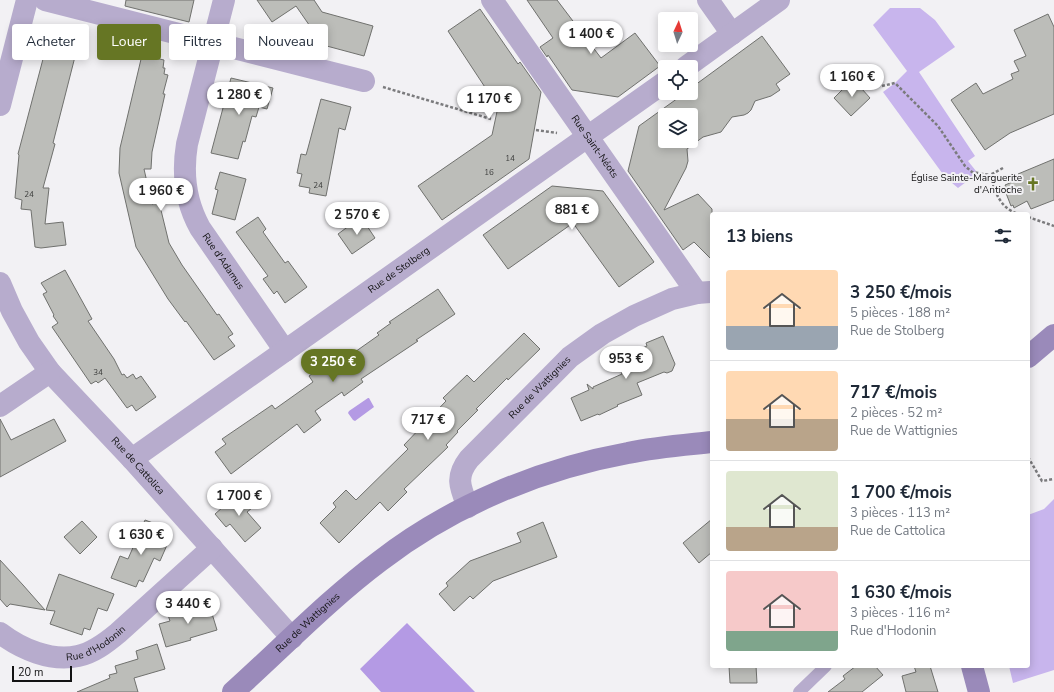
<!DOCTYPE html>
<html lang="fr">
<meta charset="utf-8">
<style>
:root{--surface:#fff;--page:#f6f6f7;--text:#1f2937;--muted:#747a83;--line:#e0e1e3;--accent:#667624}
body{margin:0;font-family:"Nunito Sans",sans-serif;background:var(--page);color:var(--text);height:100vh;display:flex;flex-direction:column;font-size:15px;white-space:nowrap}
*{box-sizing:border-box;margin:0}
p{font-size:13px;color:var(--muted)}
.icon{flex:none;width:22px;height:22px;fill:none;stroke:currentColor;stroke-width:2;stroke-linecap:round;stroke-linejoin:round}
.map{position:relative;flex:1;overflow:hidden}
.details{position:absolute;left:710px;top:212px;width:320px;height:456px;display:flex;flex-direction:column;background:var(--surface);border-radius:4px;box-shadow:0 2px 10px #0003}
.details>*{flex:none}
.hud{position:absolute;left:12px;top:24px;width:380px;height:36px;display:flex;gap:8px}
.needle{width:26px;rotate:4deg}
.tools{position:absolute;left:658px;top:12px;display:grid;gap:8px}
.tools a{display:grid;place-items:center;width:40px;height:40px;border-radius:4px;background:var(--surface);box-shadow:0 2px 10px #0003;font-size:20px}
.scale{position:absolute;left:12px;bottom:10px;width:60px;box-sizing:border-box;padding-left:4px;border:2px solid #121213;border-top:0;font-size:11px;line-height:14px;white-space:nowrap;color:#121213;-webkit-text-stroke:3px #f2f1f4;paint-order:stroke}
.price{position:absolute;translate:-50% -34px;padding:0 9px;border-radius:14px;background:#fff;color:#222;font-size:13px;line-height:26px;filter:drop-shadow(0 1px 2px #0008)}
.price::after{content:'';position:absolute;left:50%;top:24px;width:12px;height:9px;margin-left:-6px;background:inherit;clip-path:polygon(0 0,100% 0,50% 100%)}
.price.on{background:var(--accent);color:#fff}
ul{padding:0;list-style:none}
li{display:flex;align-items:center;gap:12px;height:100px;padding:0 16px}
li+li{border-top:1px solid var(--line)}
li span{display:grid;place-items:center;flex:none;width:112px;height:80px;border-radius:4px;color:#555}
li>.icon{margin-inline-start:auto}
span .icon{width:48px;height:48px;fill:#fffc;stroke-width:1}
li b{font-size:17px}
h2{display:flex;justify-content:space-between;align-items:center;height:48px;padding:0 16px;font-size:17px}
.pill{padding:0 14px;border-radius:4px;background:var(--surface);box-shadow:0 2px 10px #0003;font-size:14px;line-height:36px}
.pill.on{background:var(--accent);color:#fff}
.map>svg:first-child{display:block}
.green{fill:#c8b5ed}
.water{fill:#b49ae4}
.building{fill:#bcbdb9;stroke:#70716e;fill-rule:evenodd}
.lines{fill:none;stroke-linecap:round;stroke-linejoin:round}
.path{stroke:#7b7b7d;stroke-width:2.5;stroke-dasharray:3 2;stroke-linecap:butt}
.lane{stroke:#b7accd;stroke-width:12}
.street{stroke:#b7accd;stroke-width:22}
.secondary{stroke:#9a8aba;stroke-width:22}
.labels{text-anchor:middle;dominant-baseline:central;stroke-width:4;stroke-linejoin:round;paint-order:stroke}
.number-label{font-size:8px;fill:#3c3d3c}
.street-label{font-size:10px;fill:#121213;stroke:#f2f1f4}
.poi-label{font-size:10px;fill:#121213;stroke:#f2f1f4;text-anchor:end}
</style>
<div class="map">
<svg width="1054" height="692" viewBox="0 0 1054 692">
<rect width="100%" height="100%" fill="#f2f1f4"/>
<!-- green -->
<path class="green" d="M890,8H920L935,20L955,47L919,72L975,156L968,161L976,171L973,173L974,176L958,188L945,177L883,92L895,83L907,71L873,25Z
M1054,499V670L1013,683L1009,666H1028V515L1044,509Z"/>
<!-- water -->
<path class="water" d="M368,398H369L374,407L355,421L353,420L348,413L349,411Z
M407,623L475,692H381L360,669Z"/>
<!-- building -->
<path class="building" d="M126,0H194L189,22L125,6Z
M257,0H314L322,12L373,26L364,56L323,45L296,6L272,22Z
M527,0H557L601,58L635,33L660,66L618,97L572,90L548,55L547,57L540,47L553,38Z
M480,9L518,64L520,62L541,92L529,159L442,220L418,186L492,135L498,107L448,31Z
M1048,14L1054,27V114L1010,133L985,150L951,100L976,83L983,94L1013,79L1011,74L1019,71L1014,61L1026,56L1014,30Z
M56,31L80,37L53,143L55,144L43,188H49L45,224L63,222L66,245L41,248L35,247L31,210L21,209L22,200L15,198L19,155L18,154L48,40L53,41Z
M762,36L790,74L776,84L780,90L771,96L755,101L751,110L748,113L744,115L732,117L721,132L703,137L687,149L688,161L686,168L664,210L698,194L712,209V260L694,242L683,250L628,171L639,126L685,93H691V88ZM665,115H691V141H665Z
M142,55L164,60L163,68H165L164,74L168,75L163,94H165L152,152L151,169H144L152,204L159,202L169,243L182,265L217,315L219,314L233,334L228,337L235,346L214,360L186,321L185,322L168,299L136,247L119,173L120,148Z
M231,78L273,88L267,109L259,107L256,117L252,116L245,142L243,141L238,159L211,153Z
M853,79L870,98L851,116L834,98Z
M321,99L351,107L345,130L339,128L326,196L309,193L310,188L299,186L302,174L297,173L301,154L306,155L308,148Z
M1054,159V200L1031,209L1027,201L1014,208L1013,205L1011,206L1004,188L1006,187L1005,185L1020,179L1018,174Z
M220,172L246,179L235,220L212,214L218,190L215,189Z
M552,186L603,191L654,262L619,287L573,223L508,269L483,235Z
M258,217L266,229L263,232L285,263L288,261L307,287L285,303L277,291L274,294L263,279L268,276L236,232Z
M361,217L375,238L352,254L338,234Z
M65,270L92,319L88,321L114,359L122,375L124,374L127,378L133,374L136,379L141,376L156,397L136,411L132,405L127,408L105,378L98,383L96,381L91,384L52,327L58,323L53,316L54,315L43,294L47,292L41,283Z
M438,289L455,314L416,340L418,341L361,379L363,382L344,396L342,392L315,411L321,420L304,433L297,424L231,474L215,452L226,444L222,439L272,405L275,409L313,382L309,376L322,367L325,373L379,335L377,333L391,323L389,322Z
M524,333L540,349L508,380L507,378L476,409L478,410L457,431L458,432L446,445L448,447L404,489L407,492L388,511L380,502L339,543L320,523L336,507L333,503L346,490L356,500L408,449L404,445L446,401L443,398L467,375L474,382Z
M663,336L675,364L672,371L667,373L664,372L637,383L642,395L617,405L618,406L599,415L598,414L581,421L571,398L589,390L587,384L593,389V387L622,374L618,363L641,352L640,349L647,346L646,343Z
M0,419L11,440L54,419L66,441L0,477Z
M239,493L252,508L247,512L261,528L245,542L230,524L226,527L215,514Z
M712,519V552L699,563L683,543Z
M145,520L161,526L158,535L164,538L162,543L167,545L160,561L154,558L143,582L139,580L136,587L111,578L120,556L128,559Z
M82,521L97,537L80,554L64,537Z
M543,522L557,557L493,581L473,599L470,596L454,611L439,594L448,586L446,583L470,561L521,542L517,533Z
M0,560L23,585L45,610L10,604L7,607L0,599Z
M59,574L114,594L107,611L98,608L90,630L84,628L82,635L50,624L55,611L46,610Z
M200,603L201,609L210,607L217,630L190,638L191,640L166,647L159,624L170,621L168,615L186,610L185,608Z
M157,644L165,669L134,678L138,692H77L110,678L109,675L117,673L115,666L138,659L136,651Z
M729,666H756L757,683H730Z
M856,666H875L883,675L862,692H828L845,679L843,676Z
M914,666H930L938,692H906L902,676L916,672Z"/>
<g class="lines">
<!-- path -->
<path class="path" d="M882,86L895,83L938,126L965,166L972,172L990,175
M383,87L491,119
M536,130L557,133
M1003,168L990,175C995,192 1000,208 1018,214
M1028,217L1054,226
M1028,457L1042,481L1054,479"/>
<!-- lane -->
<path class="lane" d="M799,692L826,666"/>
<!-- street -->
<g class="street">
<path d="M45,0L364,81"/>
<path id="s1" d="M224,0L187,144C182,174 185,201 200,228L285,351"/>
<path id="s2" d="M492,0L697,293"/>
<path d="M708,0L732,34"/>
<path d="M686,67L779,0"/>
<path d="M0,105L27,0"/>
<path id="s3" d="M0,283L12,311L29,342L50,372L132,459L292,638"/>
<path d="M0,406L50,372"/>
<path id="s4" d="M132,459L665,82"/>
<path id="s5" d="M468,507C460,487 455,477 469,459L570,357L602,334L634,316L672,299L697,293L710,292"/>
<path id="s6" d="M0,633C21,649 51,662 78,656C93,653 106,643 118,633L212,548"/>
</g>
<!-- secondary -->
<g class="secondary">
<path d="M1028,357L1054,335"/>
<path d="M972,666L979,692"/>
<path id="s7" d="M233,692C282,648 328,600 380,561C451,506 540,469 628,453C656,447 684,445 712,442"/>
</g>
</g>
<!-- icons -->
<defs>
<g id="church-bare" transform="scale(1.08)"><path d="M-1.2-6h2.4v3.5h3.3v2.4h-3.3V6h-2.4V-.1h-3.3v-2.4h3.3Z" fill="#667624" stroke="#f2f1f4" stroke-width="2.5" paint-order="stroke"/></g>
</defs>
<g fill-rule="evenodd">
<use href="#church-bare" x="1033" y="184"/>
</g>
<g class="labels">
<!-- number labels -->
<g class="number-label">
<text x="510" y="158">14</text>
<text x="489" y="172">16</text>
<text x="318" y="185">24</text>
<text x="29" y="194">24</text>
<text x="98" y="372">34</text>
</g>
<!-- street labels -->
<g class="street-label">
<text stroke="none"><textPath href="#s2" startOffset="179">Rue Saint-Néots</textPath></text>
<text stroke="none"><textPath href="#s1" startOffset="276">Rue d'Adamus</textPath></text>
<text stroke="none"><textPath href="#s4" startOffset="327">Rue de Stolberg</textPath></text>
<text stroke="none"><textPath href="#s5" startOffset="152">Rue de Wattignies</textPath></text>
<text stroke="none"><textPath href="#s3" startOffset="231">Rue de Cattolica</textPath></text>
<text stroke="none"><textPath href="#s7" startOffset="102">Rue de Wattignies</textPath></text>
<text stroke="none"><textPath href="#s6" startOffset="105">Rue d'Hodonin</textPath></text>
</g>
<!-- poi labels -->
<g class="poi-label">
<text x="1022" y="178">Église Sainte-Marguerite<tspan x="1022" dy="12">d'Antioche</tspan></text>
</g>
</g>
</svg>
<div class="tools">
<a><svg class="needle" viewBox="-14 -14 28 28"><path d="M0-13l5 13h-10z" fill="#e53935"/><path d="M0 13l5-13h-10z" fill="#747a83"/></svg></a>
<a><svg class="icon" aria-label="locate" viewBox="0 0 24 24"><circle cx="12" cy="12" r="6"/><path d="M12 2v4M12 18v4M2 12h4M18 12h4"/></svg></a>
<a><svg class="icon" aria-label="layers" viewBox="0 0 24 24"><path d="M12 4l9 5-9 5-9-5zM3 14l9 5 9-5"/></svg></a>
</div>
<div class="scale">20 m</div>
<b class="price" style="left:591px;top:55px">1 400 €</b>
<b class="price" style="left:852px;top:98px">1 160 €</b>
<b class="price" style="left:239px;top:116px">1 280 €</b>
<b class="price" style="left:489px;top:120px">1 170 €</b>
<b class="price" style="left:161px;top:212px">1 960 €</b>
<b class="price" style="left:572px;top:231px">881 €</b>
<b class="price" style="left:357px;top:236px">2 570 €</b>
<b class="price" style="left:626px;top:380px">953 €</b>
<b class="price on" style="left:333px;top:383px">3 250 €</b>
<b class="price" style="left:428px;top:441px">717 €</b>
<b class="price" style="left:239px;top:517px">1 700 €</b>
<b class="price" style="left:141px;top:556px">1 630 €</b>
<b class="price" style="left:188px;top:625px">3 440 €</b>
<div class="hud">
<a class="pill">Acheter</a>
<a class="pill on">Louer</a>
<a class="pill">Filtres</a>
<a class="pill">Nouveau</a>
</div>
<section class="details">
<h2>13 biens<svg class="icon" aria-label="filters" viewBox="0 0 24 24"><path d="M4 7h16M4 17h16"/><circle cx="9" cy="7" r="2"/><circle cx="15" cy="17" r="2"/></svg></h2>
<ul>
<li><span style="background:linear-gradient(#ffd9b3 70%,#9aa5b1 0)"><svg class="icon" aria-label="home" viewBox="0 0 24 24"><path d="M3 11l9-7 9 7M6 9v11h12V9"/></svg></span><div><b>3 250 €/mois</b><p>5 pièces · 188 m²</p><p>Rue de Stolberg</p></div></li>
<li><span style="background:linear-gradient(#ffd9b3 60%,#b9a48a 0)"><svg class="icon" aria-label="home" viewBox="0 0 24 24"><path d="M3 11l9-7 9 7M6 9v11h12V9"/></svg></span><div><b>717 €/mois</b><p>2 pièces · 52 m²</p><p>Rue de Wattignies</p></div></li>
<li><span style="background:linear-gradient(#dfe7d0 70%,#b9a48a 0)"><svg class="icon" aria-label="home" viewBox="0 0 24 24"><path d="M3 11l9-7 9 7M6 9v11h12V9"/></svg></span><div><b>1 700 €/mois</b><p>3 pièces · 113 m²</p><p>Rue de Cattolica</p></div></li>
<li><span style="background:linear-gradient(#f6c9c9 75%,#7fa58c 0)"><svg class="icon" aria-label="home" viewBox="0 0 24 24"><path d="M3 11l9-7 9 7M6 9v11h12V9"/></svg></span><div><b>1 630 €/mois</b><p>3 pièces · 116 m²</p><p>Rue d'Hodonin</p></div></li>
</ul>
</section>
</div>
